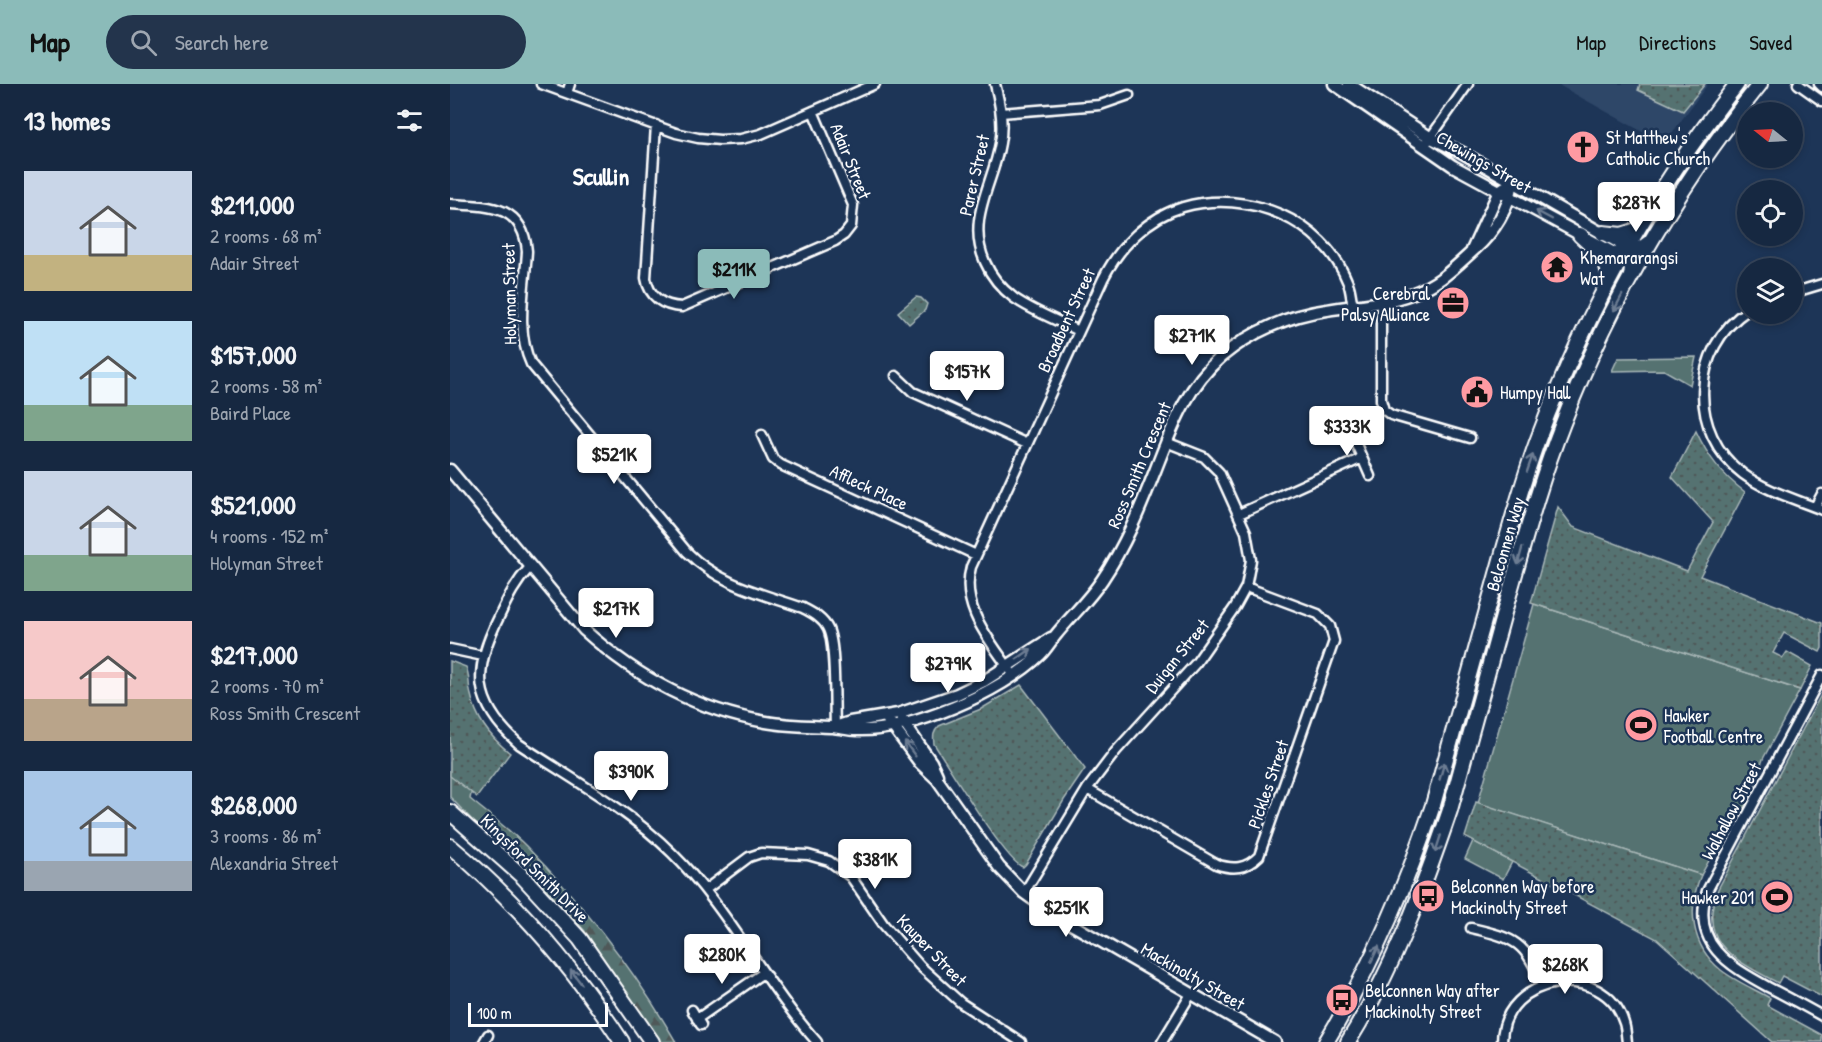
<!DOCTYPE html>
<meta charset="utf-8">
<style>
:root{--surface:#162841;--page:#23344c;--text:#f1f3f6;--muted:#9ea6b1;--line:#35445a;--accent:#8bbbb9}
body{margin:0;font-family:"Patrick Hand",sans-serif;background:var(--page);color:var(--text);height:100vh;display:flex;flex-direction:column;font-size:22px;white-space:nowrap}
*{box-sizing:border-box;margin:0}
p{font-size:20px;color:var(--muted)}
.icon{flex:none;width:33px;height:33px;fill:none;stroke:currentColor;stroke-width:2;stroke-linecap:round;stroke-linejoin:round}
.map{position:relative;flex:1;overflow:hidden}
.side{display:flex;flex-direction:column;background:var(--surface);width:450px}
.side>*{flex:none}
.needle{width:39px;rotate:288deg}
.buttons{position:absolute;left:1287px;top:18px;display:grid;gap:12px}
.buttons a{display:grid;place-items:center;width:66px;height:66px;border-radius:50%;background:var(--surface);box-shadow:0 3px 9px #0003,0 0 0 2px var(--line);font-size:30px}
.scale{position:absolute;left:18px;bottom:15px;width:140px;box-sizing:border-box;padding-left:6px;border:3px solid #fff;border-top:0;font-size:16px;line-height:21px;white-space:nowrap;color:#fff;-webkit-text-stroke:4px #1d3557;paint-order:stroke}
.price{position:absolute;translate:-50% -51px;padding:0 14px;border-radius:6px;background:#fff;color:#222;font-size:20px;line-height:39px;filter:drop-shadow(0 2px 3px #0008)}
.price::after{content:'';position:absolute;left:50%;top:36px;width:18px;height:14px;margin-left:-9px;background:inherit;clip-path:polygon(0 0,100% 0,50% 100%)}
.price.selected{background:var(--accent);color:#111}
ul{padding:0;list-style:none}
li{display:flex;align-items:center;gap:18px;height:150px;padding:0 24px}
li span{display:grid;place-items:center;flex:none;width:168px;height:120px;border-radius:0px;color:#555}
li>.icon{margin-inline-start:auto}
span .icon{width:72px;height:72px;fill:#fffc;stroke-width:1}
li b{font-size:26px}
h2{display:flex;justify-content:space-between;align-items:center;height:72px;padding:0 24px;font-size:26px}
header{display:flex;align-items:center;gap:36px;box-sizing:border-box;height:84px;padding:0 30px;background:var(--accent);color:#111}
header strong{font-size:28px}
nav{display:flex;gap:33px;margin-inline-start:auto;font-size:21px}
.search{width:420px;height:54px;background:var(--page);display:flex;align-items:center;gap:15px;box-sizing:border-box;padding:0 21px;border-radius:33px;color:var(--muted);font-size:22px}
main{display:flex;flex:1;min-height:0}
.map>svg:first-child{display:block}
.built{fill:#2e4668}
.grass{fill:#547271;stroke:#aab8b8;stroke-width:1.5}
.forest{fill:url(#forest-firs);stroke:#aab8b8;stroke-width:1.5}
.park{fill:url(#park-dots);stroke:#aab8b8;stroke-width:1.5}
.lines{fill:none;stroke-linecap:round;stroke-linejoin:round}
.minor-casing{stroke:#fff;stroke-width:13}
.tertiary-casing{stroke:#fff;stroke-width:15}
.primary-casing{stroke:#fff;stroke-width:18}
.minor{stroke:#1d3557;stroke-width:8}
.tertiary{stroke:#1d3557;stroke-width:10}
.primary{stroke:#1d3557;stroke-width:14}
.oneway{stroke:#6c7c92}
.labels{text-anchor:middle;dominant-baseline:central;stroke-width:5;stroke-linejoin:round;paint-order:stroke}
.poi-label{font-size:18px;fill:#fff;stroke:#1d3557;text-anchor:start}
.street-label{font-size:18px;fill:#fff;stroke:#1d3557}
.district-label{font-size:24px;font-weight:bold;fill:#fff;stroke:#1d3557}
</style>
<header>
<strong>Map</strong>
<div class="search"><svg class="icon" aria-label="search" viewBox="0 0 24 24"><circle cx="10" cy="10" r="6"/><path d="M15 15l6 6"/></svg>Search here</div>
<nav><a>Map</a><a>Directions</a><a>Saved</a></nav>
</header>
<main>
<section class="side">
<h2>13 homes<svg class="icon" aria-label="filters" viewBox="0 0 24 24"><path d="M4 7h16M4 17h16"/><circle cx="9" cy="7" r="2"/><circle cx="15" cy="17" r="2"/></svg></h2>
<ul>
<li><span style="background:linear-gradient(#c9d6e8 70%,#c2b280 0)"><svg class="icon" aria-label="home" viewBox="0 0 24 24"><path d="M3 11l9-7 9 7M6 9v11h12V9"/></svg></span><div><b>$211,000</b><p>2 rooms · 68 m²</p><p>Adair Street</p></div></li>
<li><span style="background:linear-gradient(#bfe0f5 70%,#7fa58c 0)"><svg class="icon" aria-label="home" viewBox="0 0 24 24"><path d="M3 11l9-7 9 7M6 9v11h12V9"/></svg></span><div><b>$157,000</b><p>2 rooms · 58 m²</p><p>Baird Place</p></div></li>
<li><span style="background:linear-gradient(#c9d6e8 70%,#7fa58c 0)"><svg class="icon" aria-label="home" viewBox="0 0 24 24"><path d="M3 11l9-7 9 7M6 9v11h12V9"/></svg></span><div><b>$521,000</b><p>4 rooms · 152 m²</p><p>Holyman Street</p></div></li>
<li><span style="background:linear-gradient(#f6c9c9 65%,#b9a48a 0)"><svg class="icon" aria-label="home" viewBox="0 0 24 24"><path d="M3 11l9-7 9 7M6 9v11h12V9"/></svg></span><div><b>$217,000</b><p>2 rooms · 70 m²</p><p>Ross Smith Crescent</p></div></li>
<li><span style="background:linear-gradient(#a9c7e8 75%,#9aa5b1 0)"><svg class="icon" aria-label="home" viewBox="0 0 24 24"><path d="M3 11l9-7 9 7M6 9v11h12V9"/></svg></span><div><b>$268,000</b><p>3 rooms · 86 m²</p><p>Alexandria Street</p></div></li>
</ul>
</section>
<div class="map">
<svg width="1372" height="958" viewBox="0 0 1372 958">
<defs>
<pattern id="forest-firs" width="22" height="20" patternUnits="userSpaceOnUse" patternTransform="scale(1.5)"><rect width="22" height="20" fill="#547271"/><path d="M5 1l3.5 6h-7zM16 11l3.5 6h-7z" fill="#4f5959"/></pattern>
<pattern id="park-dots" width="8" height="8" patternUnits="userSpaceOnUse" patternTransform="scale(1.5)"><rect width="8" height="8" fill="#547271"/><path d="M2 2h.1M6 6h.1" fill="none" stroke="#4f5959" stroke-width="1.8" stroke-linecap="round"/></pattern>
</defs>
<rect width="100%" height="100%" fill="#1d3557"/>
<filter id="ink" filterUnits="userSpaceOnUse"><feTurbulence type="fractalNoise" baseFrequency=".0167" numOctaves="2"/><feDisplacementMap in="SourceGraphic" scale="12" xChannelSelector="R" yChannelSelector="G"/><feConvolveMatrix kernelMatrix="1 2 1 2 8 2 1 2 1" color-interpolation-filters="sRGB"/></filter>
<g filter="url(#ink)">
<!-- built -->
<path class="built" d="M1107,0H1258L1214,60Z"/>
<!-- grass -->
<path class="grass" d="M1246,273L1240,301L1214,286L1162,287L1168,274Z
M1084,520L1350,606L1313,675L1302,708L1284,743L1272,753L1251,791L1028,719Z
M1023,757L1062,778L1053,795L1015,775Z"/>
<!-- forest -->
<path class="forest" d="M0,679L23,700L20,715C38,730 59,745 76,762C134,821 185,887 226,958H210L134,846L61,767L24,738L0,713Z"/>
<!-- park -->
<path class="park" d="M1190,0H1255L1233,27L1188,6Z
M466,213L471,214L477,220L475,226L459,240L448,228Z
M1246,347C1258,373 1272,391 1295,408L1250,492L1372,539V564L1370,568L1334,549L1323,569L1333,574L1337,568L1362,582L1350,606L1081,519L1108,423L1123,443L1237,487L1263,438L1222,393Z
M0,577L16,583C20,591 18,602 21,611C26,635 41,654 60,669L27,713L0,692Z
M571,601L635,685L614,716L576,780L573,783C556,779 497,679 484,660C483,652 483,648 489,642L531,625Z
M1372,609V913L1332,892L1328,899C1288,877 1245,860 1268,805Z
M1026,718L1251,791C1237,824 1241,862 1271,886C1285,897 1304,905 1320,914L1317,921L1372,951V958H1322L1207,855L1015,753Z"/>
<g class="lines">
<!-- minor casing -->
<g class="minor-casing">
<path id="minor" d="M91,0L226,49L248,54L270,56L291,55L311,50L425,0
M545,0C550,19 554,39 550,59C543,101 516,135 535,178C541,192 552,205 564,214C584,228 607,236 629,247
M1348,0L1372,17
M1369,0L1372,3
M117,9L120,0
M551,29L650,21L679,11
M206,41L196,194C199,213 213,222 232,223L385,157L394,151L401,142L403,121L363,27
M978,57L1018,0
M0,120C38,122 73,120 77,167C75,204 65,246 81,280L237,468C270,501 310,509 353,524C362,529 373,534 378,545C386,562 384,621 385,643
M1342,209L1372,200
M931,218V316L934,326L941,331L1020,354
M1298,226C1240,264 1238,349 1293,390C1316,407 1345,415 1372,426
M446,292L463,308L577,360
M899,344L920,392
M312,351L323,375L331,381L526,471
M1365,423L1372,410
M789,430L912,374
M80,483C65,499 58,514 49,533C22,587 23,619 69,660C120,694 179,726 222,769C278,824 314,899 367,958
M0,565L33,572
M560,586C539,555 510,523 521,483L653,195C669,163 698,133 733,123C797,105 873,135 898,199C901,206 901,215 903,222
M1372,591L1257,807C1241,860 1278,881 1318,903C1336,912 1354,922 1372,932
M637,705L766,780C783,786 796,785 809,772L884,557L880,542L868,530L796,503
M255,806L299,773L311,769L358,771L379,777L401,793L434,841L470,882L511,919L571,958
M574,809L637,705L666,667L746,579L785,523L796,503L801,476L796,448L769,388L754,373L716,358
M1021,844C1065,854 1076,858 1092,901
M242,926L251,941
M247,935L313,889
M34,958L38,951
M712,958L741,910
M1052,958C1052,890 1155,876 1174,939C1176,945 1176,952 1177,958"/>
</g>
<!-- tertiary casing -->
<g class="tertiary-casing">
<path id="tertiary" d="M884,0L1003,82L1164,169L1184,167L1201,155
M899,0L981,54L1011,68L1169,159L1180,183L1179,196
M1022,166L1049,107L1055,103
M0,386L134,546C186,593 246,626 316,638C338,642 360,642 383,643C391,644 399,646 407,646C460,648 552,608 590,571C596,565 600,558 605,552C620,533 638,517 652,496C675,462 690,425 705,387C722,344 736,303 772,272C801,248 839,231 877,226C904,221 934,220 961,210C989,200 1003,185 1025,165C1044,148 1059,124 1063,98
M435,632L470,679L487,695L549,783L574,809L602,829L825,958
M452,636L481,678L487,691
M388,642L400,638L448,630L507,610L534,597L601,554"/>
</g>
<!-- primary casing -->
<g class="primary-casing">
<path id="primary" d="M1153,149L1172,151L1187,146
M1130,151L1155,174L1160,194
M0,728L73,793L130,855L202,958
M0,762C68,818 124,885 172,958
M876,958C922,882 955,805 983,721C1002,652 1021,584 1040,515C1055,462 1069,407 1088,355C1136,227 1202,108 1287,0
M898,958C943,886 973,806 1000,726C1018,659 1037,592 1055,525C1073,462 1089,400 1113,339C1160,217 1228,102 1310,0"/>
</g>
<!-- minor -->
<use href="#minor" class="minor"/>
<!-- tertiary -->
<use href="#tertiary" class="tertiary"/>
<!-- primary -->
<use href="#primary" class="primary"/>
</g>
<!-- one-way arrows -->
<defs><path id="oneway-shaft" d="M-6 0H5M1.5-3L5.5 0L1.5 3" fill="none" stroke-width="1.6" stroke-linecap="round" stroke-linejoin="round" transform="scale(1.5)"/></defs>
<g class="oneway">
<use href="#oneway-shaft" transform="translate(1094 131) rotate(-152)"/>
<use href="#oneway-shaft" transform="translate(1168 219) rotate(118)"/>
<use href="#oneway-shaft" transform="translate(1080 379) rotate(-71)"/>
<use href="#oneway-shaft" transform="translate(1070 472) rotate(105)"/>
<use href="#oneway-shaft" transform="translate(574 570) rotate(-35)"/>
<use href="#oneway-shaft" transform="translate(460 665) rotate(-127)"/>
<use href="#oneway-shaft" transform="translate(992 687) rotate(-74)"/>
<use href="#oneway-shaft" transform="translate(988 760) rotate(108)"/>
<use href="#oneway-shaft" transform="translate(925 870) rotate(-64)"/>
<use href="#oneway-shaft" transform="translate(126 893) rotate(-128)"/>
</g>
</g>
<!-- icons -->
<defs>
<g id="church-disc" transform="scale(1.725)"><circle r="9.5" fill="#ff9aa2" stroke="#1d3557"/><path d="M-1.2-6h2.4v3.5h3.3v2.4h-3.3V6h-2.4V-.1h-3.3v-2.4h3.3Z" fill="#111"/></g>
<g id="temple-disc" transform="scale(1.725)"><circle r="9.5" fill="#ff9aa2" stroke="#1d3557"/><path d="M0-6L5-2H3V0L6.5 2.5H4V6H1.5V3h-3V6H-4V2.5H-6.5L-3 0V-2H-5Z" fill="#111"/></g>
<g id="office-disc" transform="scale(1.725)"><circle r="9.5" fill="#ff9aa2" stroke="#1d3557"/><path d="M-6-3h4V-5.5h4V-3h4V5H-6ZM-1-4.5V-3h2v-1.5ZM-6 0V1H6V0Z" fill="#111"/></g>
<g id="civic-disc" transform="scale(1.725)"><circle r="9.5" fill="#ff9aa2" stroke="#1d3557"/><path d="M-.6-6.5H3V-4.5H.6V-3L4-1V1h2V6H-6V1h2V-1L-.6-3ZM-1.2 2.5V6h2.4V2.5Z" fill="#111"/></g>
<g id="stadium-disc" transform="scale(1.725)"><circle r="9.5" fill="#ff9aa2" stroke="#1d3557"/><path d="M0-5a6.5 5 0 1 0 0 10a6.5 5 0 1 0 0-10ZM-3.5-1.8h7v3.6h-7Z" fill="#111"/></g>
<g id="bus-disc" transform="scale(1.725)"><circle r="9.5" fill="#ff9aa2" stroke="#1d3557"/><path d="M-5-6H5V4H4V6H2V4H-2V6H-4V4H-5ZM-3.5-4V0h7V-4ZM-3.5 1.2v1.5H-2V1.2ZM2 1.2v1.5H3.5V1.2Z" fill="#111"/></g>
</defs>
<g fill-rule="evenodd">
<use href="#church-disc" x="1133" y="63"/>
<use href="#temple-disc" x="1107" y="183"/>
<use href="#office-disc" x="1003" y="219"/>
<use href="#civic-disc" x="1027" y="308"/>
<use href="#stadium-disc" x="1191" y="641"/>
<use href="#bus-disc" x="978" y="812"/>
<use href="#stadium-disc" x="1327" y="813"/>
<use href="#bus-disc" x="892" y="916"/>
</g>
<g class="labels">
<!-- poi labels -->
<g class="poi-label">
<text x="1156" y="53">St Matthew's<tspan x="1156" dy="21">Catholic Church</tspan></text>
<text x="1130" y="173">Khemararangsi<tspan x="1130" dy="21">Wat</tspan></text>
<text x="980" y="209" text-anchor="end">Cerebral<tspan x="980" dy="21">Palsy Alliance</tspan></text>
<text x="1050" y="308">Humpy Hall</text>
<text x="1214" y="631">Hawker<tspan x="1214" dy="21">Football Centre</tspan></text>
<text x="1001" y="802">Belconnen Way before<tspan x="1001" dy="21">Mackinolty Street</tspan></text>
<text x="1304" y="813" text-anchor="end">Hawker 201</text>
<text x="915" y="906">Belconnen Way after<tspan x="915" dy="21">Mackinolty Street</tspan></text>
</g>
<!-- street labels -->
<g class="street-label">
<text transform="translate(401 77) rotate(68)">Adair Street</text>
<text transform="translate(1034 78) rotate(30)">Chewings Street</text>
<text transform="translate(524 91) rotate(-77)">Parer Street</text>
<text transform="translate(59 210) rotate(-91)">Holyman Street</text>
<text transform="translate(616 236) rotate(-65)">Broadbent Street</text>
<text transform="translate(689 381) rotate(-67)">Ross Smith Crescent</text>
<text transform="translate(419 403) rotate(25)">Affleck Place</text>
<text transform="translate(1055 460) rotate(-74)">Belconnen Way</text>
<text transform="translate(727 572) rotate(-51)">Duigan Street</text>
<text transform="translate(818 700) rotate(-71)">Pickles Street</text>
<text transform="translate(1281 727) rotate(-62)">Walhallow Street</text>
<text transform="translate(85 784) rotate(45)">Kingsford Smith Drive</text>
<text transform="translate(482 866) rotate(46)">Kauper Street</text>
<text transform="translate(743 892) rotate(30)">Mackinolty Street</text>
</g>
<!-- district labels -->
<g class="district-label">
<text x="151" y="92">Scullin</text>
</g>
</g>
</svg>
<div class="buttons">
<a><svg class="needle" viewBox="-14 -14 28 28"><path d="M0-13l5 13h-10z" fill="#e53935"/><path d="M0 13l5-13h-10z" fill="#9ea6b1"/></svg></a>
<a><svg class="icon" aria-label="locate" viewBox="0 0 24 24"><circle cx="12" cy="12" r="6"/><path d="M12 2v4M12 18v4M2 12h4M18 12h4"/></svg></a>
<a><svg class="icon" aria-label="layers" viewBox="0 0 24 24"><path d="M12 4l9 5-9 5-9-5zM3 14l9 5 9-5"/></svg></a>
</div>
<div class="scale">100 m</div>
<b class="price" style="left:1186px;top:149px">$287K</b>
<b class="price selected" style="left:284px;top:216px">$211K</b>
<b class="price" style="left:742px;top:282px">$271K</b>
<b class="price" style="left:517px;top:318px">$157K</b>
<b class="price" style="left:897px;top:373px">$333K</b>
<b class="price" style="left:164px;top:401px">$521K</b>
<b class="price" style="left:166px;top:555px">$217K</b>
<b class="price" style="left:498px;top:610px">$279K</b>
<b class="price" style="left:181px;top:718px">$390K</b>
<b class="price" style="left:425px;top:806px">$381K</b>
<b class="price" style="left:616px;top:854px">$251K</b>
<b class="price" style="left:272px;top:901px">$280K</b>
<b class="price" style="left:1115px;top:911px">$268K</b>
</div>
</main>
